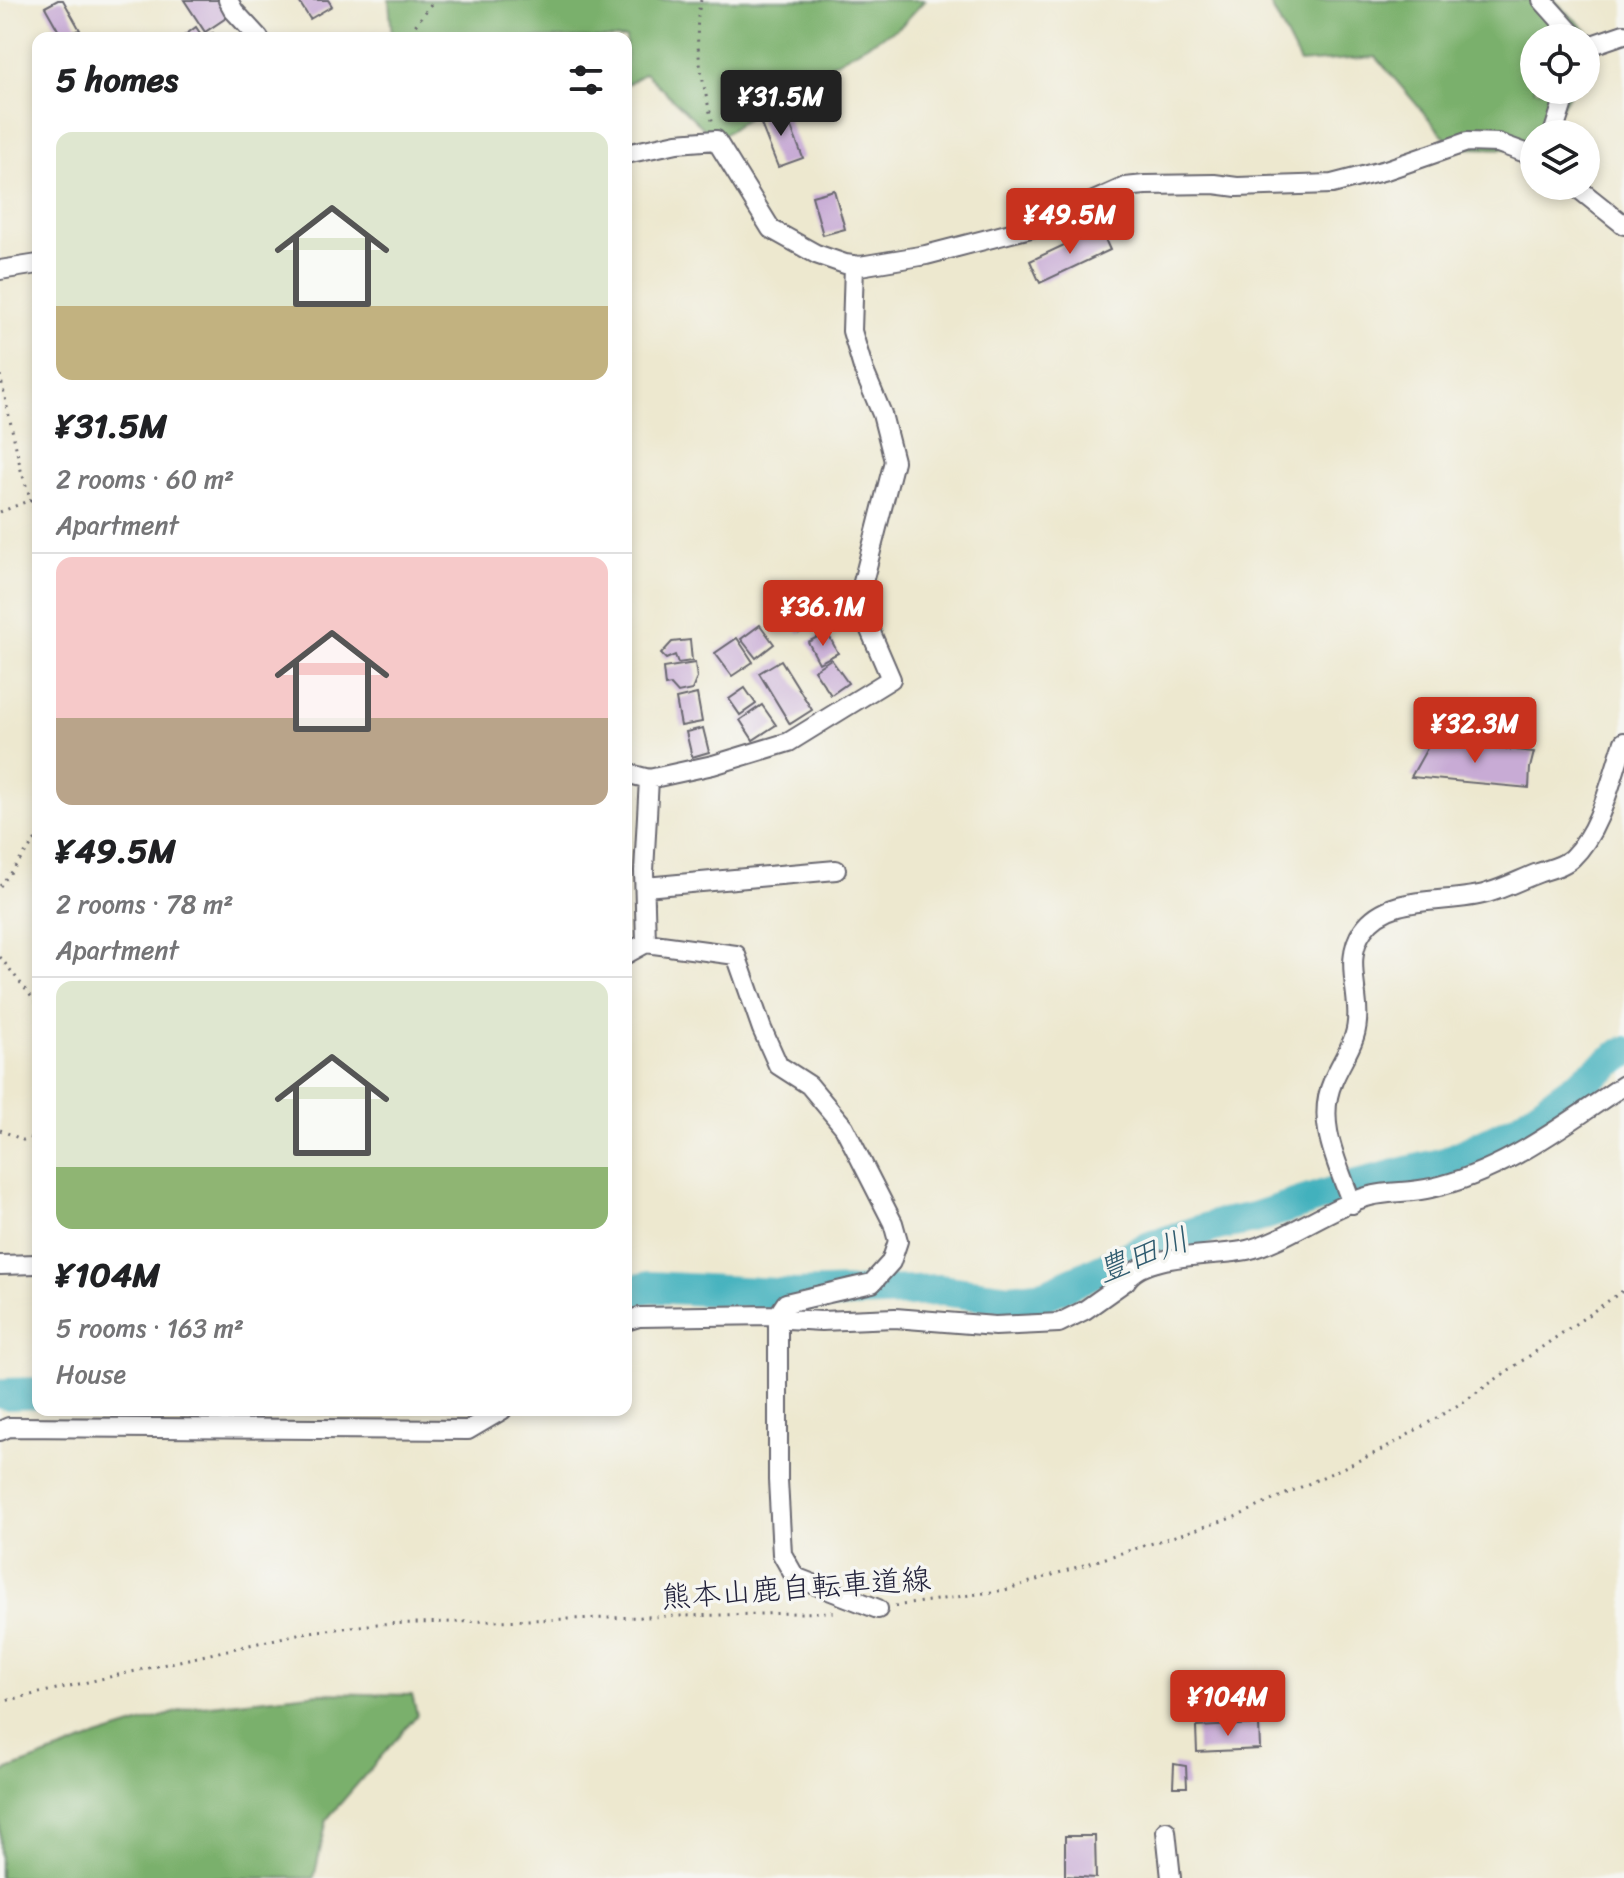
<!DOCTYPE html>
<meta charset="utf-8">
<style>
:root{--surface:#fff;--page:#f6f6f6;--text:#202124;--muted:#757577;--line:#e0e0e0;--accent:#c8321e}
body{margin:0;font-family:Sriracha,"Klee One",sans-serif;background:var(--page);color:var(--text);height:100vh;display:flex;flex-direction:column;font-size:30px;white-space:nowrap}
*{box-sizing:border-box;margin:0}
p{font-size:26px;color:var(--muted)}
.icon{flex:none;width:44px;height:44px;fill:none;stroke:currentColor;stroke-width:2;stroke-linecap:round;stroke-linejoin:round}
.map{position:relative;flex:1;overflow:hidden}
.drawer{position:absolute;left:32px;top:32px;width:600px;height:1384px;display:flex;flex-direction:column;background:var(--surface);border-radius:16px;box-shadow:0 4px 12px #0003}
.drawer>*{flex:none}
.buttons{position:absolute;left:1520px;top:24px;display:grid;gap:16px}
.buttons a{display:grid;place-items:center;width:80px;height:80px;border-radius:50%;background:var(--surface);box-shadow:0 4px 12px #0003;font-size:40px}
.price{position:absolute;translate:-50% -68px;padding:0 18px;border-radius:8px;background:var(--accent);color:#fff;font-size:26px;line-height:52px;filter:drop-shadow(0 2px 4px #0008)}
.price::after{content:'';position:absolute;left:50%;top:48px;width:24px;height:18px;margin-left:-12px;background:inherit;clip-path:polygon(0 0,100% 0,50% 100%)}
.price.active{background:#222;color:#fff}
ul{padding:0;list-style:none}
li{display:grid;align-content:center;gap:16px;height:424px;padding:0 24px}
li+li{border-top:2px solid var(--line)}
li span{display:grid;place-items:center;height:248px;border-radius:16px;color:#555}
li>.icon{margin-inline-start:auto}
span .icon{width:144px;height:144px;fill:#fffc;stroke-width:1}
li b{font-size:34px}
h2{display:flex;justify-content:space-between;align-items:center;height:96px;padding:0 24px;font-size:34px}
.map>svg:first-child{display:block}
.forest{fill:#7ab06c;stroke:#4e6954;stroke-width:2}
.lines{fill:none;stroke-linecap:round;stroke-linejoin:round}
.stream{stroke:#42b1bd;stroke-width:5}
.river{stroke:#42b1bd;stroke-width:32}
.building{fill:#c8abd5}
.minor-casing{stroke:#69676f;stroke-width:22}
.path{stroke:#69676f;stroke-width:3;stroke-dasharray:2 6;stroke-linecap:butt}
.minor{stroke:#fff;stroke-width:18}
.labels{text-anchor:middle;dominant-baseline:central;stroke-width:7;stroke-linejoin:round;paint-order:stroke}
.street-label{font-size:30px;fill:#22223b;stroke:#f6f6f2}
.water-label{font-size:32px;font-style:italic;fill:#2f5b6f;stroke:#f6f6f2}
</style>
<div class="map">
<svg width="1624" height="1878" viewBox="0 0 1624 1878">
<rect width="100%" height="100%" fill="#f6f6f2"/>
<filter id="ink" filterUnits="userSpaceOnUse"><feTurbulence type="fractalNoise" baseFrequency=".0125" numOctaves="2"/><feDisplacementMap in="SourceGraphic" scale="16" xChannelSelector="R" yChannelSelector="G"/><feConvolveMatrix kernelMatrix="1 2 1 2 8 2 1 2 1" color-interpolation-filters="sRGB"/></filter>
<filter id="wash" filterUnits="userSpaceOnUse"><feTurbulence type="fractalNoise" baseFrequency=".006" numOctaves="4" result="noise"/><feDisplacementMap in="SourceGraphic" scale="32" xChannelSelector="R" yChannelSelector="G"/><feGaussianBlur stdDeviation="1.8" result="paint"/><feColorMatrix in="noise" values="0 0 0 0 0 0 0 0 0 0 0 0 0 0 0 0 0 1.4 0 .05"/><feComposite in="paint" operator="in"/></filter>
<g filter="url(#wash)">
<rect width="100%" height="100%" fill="#ede8cf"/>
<!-- forest -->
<path class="forest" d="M389,0H925L901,26L789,88L716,140L645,73L626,85V38H396L392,37Z
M1268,0H1554L1601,44L1586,67V38H1534V90H1572L1544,134H1534V149L1454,148L1376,57L1300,63Z
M319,1693L412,1695L417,1715L327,1819L314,1878H0V1773L97,1737L193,1707Z"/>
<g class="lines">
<!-- stream -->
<path class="stream" d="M0,1397L6,1394"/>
<!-- river -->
<path class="river" d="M626,1292L650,1287L795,1295L940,1290L1011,1299L1045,1295L1150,1247L1218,1225L1254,1218L1356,1185L1448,1162L1518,1128L1624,1052
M6,1394L38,1393"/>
</g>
<g id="blocks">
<!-- building -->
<path class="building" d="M58,0H63L80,30L61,35L45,7Z
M184,0H219L229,16L205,32Z
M298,0H328L332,6L310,19Z
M196,27L202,36L213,33L217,38H181Z
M784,109L803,158L778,167L759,119Z
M834,190L845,229L823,235L812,196Z
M1100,228L1110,250L1040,283L1030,261Z
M803,598L818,621L799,633L784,611Z
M760,625L774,644L756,658L741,639Z
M827,632L838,653L819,663L808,642Z
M737,638L753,662L732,676L715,653Z
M690,640L692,661L678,663L675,655L666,659L661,654L672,642Z
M831,659L848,683L831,695L814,670Z
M781,660L812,710L790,724L759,673Z
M695,663L697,678L692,690L678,693L671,685L665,686L663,668Z
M745,688L756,704L740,715L729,699Z
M697,694L702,722L681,726L676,699Z
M762,705L776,725L753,740L740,720Z
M703,728L709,752L692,757L686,732Z
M1431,741L1534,752L1530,768L1529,788L1411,777Z
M1259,1724L1260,1749L1197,1752L1196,1727Z
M1174,1764L1186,1766L1187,1787H1173Z
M1065,1836H1095L1096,1878L1065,1876Z"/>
</g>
</g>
<g filter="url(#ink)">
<use href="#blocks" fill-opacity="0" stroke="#69676f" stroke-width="2"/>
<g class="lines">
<!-- minor casing -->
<g class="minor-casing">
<path id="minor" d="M228,0L234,11L259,38
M1542,0L1576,38
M1586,47L1624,34
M1553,134L1567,90
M626,154L677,143L716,140L771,229L816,254L845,264L860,266L926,255L1038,226L1125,187L1145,185L1214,184L1237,187L1332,184L1386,170L1467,142L1498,143L1534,156
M1575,186L1624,225
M0,270L38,264
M626,773L649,779L713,765L789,742L891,679L866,621L861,590L894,461L882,414L864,371L852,331L854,265
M645,887L836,870
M646,943L644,871L649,779
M626,954L646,943L736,955L762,1029L778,1065L809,1085L844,1127L893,1223L898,1241L891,1262L872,1283L786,1303L778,1315V1480L782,1554L795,1577L878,1609
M1352,1204C1338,1164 1315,1122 1333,1081C1339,1066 1349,1052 1354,1037C1366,1001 1340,963 1363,930C1389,892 1448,905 1487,893C1505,888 1522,879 1538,873C1549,869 1564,866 1572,858C1601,830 1611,779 1624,742
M0,1265L38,1264
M626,1321L639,1317L778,1315L788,1319L821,1321L895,1318L995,1326L1059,1323L1085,1310L1126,1281C1144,1252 1215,1257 1247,1250C1286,1241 1330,1206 1370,1196C1390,1191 1411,1193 1431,1188C1504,1172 1563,1125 1624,1085
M0,1431L9,1427L468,1430L502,1410
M1166,1831L1171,1878"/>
</g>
<!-- path -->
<path class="path" d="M701,0C691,36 704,89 713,124
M406,38L434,0
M0,375L21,470L38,522
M0,512L38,497
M0,886L38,837
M0,957L38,1005
M0,1130L23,1140L38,1135
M895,1606L1005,1590L1238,1516L1386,1448L1463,1402L1624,1290
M0,1702L302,1633L377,1624L836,1612"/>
<!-- minor -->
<use href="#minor" class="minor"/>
</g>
</g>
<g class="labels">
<!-- street labels -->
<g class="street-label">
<text transform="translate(796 1588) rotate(-4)">熊本山鹿自転車道線</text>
</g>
<!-- water labels -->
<g class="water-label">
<text transform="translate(1143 1255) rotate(-21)">豊田川</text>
</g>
</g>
</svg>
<div class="buttons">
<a><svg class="icon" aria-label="locate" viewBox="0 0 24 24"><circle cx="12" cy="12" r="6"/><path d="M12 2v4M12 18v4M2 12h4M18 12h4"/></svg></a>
<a><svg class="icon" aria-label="layers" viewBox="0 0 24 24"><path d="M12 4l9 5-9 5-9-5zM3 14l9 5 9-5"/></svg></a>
</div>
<b class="price active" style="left:781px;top:138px">¥31.5M</b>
<b class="price" style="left:1070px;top:256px">¥49.5M</b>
<b class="price" style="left:823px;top:648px">¥36.1M</b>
<b class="price" style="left:1475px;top:765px">¥32.3M</b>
<b class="price" style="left:1228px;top:1738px">¥104M</b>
<section class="drawer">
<h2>5 homes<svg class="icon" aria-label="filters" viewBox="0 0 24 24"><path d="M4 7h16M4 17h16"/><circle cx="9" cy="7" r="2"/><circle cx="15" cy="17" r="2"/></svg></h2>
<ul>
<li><span style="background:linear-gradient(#dfe7d0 70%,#c2b280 0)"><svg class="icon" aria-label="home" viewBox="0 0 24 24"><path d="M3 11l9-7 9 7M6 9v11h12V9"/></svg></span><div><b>¥31.5M</b><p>2 rooms · 60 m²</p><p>Apartment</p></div></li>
<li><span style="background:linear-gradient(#f6c9c9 65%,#b9a48a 0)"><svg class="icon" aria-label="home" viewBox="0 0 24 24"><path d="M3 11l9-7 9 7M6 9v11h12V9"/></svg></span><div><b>¥49.5M</b><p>2 rooms · 78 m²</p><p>Apartment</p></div></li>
<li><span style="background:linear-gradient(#dfe7d0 75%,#8fb573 0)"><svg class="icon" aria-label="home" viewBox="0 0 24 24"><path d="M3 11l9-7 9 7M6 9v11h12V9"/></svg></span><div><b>¥104M</b><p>5 rooms · 163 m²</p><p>House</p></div></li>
</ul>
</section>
</div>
